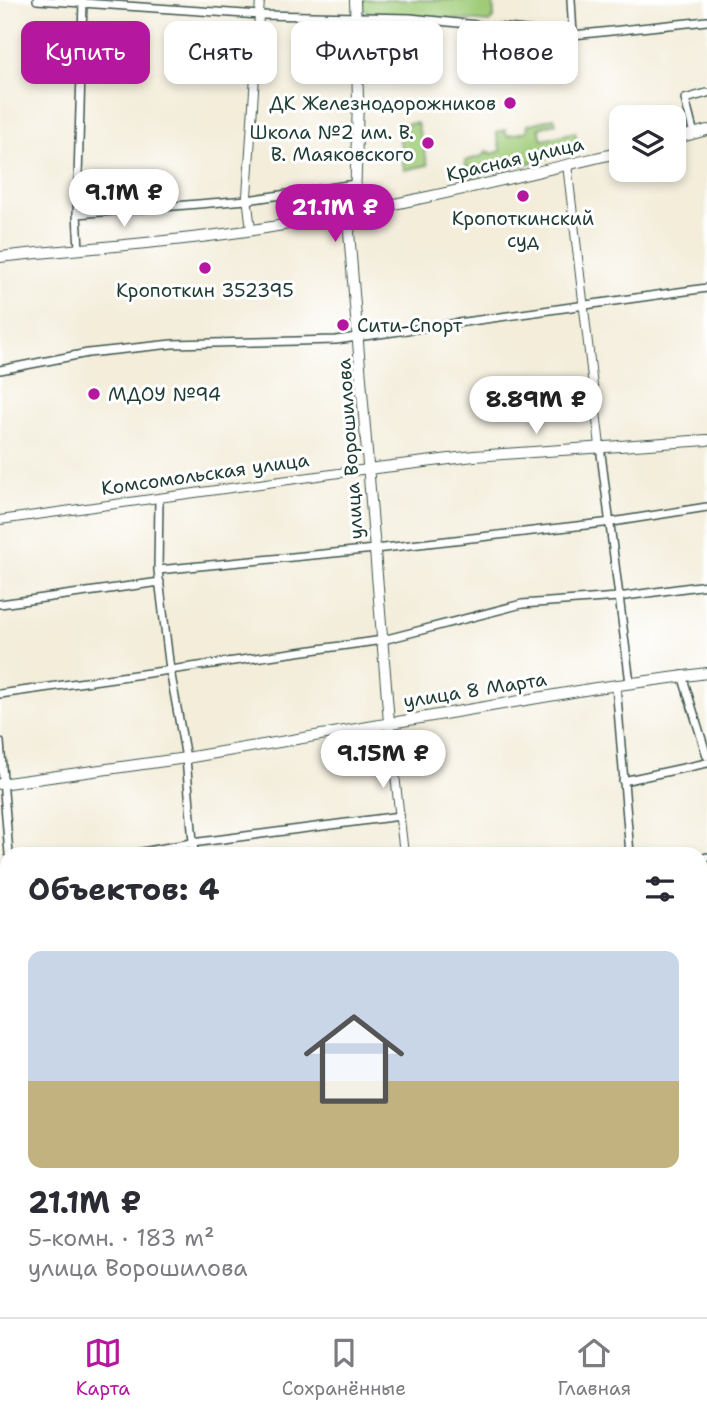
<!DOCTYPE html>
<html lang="ru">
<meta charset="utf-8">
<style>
:root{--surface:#fff;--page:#f7f7f7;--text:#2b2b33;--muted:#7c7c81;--line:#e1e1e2;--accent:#b5179e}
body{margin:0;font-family:"Shantell Sans",sans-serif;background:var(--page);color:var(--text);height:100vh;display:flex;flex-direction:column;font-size:26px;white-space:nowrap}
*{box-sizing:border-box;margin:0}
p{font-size:23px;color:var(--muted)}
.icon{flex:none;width:38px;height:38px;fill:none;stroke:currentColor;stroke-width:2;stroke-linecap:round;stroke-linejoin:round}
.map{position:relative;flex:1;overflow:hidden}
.panel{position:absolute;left:0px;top:847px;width:707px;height:471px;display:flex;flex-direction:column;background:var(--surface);border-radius:21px 21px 0 0;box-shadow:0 4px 10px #0003}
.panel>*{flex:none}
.hud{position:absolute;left:21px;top:21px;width:665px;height:63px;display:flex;gap:14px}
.fabs{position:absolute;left:609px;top:105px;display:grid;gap:14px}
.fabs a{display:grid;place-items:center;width:77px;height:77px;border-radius:14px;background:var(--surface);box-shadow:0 4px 10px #0003;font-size:35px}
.price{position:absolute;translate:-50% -60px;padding:0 16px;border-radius:24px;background:#fff;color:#222;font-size:23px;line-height:46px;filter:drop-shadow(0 2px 4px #0008)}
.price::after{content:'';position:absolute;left:50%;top:42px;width:21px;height:16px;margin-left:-10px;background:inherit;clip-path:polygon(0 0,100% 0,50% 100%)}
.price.on{background:var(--accent);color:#fff}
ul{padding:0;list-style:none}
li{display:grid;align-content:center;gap:14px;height:371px;padding:0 28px}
li span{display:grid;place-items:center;height:217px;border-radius:14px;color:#555}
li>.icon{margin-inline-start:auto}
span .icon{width:126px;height:126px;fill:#fffc;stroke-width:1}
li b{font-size:30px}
h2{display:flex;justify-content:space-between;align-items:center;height:84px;padding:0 28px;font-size:30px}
.chip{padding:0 24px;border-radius:14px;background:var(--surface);box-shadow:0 4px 10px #0003;font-size:24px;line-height:63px}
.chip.on{background:var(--accent);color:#fff}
.dock{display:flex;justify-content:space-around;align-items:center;height:98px;border-top:2px solid var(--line);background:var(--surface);font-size:19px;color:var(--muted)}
.dock a{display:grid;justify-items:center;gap:4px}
.dock .on{color:var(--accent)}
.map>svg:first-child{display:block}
.green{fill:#a0cc79;stroke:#608456;stroke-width:2}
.forest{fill:#80b069;stroke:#50764e;stroke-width:2}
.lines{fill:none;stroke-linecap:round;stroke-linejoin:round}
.minor-casing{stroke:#3f574d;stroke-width:10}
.tertiary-casing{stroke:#3f574d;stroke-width:10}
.secondary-casing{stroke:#3f574d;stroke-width:12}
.minor{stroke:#fff;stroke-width:7}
.tertiary{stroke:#fff;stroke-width:8}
.secondary{stroke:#fff;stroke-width:10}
.poi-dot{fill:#b5179e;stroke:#fff;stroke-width:2.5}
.labels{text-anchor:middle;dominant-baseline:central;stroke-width:6;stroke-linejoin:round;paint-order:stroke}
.poi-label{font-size:19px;fill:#1f3d34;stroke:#fff;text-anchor:end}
.street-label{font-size:19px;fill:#1f3d34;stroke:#fff}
</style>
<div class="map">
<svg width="707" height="1317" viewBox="0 0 707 1317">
<rect width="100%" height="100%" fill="#fff"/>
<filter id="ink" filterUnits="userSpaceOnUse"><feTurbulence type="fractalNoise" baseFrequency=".0143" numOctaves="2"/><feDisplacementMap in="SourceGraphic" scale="14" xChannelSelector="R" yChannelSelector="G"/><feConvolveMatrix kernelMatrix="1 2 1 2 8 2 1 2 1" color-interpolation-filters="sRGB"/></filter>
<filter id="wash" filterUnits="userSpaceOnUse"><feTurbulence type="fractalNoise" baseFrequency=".00686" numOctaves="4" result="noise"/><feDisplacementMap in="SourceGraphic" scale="28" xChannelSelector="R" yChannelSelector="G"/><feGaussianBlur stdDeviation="1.57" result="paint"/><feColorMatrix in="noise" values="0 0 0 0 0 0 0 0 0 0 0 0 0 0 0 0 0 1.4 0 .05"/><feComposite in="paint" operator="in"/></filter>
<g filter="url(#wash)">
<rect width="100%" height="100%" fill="#f3edda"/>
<!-- green -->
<path class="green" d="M362,0H493L494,17L489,22L370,12L363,10Z
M554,118L556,123L539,128L542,140L575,132L579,150L469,178L465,161L485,155L486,151L489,154L490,151L492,154L501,151L496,133L505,130L507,136L528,131L527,125Z
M417,123L428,165L404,170L399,132L406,131L405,124Z"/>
<!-- forest -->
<path class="forest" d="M707,1239V1317H634L640,1311H700V1246Z
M355,1311H434V1317H335Z"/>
</g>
<g filter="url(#ink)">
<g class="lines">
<!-- minor casing -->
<g class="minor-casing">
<path id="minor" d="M37,0L260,15L410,18L573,35L707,21
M571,0L573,35
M694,134L685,99L707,93
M77,214L247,200L355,184
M79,249L77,214L83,0
M0,370L88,353L172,344L336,340L707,288
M600,446L630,683
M159,499L158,570L170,670L186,758L194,854
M158,570L375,549L612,522L707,507
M0,604L160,582
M682,675L707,756
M616,685L630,854
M0,694L383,640L522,604L618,597L707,585
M0,742L9,854
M623,781L707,763
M131,854L192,843L400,816
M700,859L707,857
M0,878L7,877
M700,935L707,934
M0,959L7,958
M0,1043L7,1042
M700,1119L707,1122
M700,1179H707
M0,1216H7
M700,1241L707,1234
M249,1311V1317
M629,1317L635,1311"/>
</g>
<!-- tertiary casing -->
<g class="tertiary-casing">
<path id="tertiary" d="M567,164L600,446
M251,230L247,196L260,0
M0,520L368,469
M389,722L404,854
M0,1122L7,1120"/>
</g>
<!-- secondary casing -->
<g class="secondary-casing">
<path id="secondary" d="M355,0L358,99L355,204L349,232L389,722
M674,139L707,130
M0,257C84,248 169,243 253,230C377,211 499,181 621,152
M368,469L474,456L707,440
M0,784L186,758L596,688L707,673"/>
</g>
<!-- minor -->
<use href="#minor" class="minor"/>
<!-- tertiary -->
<use href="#tertiary" class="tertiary"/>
<!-- secondary -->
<use href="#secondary" class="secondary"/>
</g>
</g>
<!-- markers -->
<g class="poi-dot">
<circle cx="510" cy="103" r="7"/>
<circle cx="428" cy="143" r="7"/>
<circle cx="523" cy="196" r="7"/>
<circle cx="205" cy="268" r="7"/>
<circle cx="343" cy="325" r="7"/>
<circle cx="94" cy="394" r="7"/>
</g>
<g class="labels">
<!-- poi labels -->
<g class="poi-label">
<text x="496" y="103">ДК Железнодорожников</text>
<text x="414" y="132">Школа №2 им. В.<tspan x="414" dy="22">В. Маяковского</tspan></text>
<text x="523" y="218" text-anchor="middle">Кропоткинский<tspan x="523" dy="22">суд</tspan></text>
<text x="205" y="290" text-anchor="middle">Кропоткин 352395</text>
<text x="357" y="325" text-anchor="start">Сити-Спорт</text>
<text x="108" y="394" text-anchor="start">МДОУ №94</text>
</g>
<!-- street labels -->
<g class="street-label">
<text transform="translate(515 159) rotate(-13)">Красная улица</text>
<text transform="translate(350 449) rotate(-94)">улица Ворошилова</text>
<text transform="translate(205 474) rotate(-8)">Комсомольская улица</text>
<text transform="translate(475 690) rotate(-9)">улица 8 Марта</text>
</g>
</g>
</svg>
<div class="fabs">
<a><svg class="icon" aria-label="layers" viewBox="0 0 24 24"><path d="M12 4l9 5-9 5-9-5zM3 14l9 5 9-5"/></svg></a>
</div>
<b class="price" style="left:124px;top:229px">9.1M ₽</b>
<b class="price on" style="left:335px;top:244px">21.1M ₽</b>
<b class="price" style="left:536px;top:436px">8.89M ₽</b>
<b class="price" style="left:383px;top:790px">9.15M ₽</b>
<div class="hud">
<a class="chip on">Купить</a>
<a class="chip">Снять</a>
<a class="chip">Фильтры</a>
<a class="chip">Новое</a>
</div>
<section class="panel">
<h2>Объектов: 4<svg class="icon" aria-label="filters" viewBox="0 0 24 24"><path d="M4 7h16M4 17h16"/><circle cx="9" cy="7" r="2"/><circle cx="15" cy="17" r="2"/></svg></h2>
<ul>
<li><span style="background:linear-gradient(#c9d6e8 60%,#c2b280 0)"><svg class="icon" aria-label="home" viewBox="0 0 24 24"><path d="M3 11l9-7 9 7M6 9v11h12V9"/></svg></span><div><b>21.1M ₽</b><p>5-комн. · 183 m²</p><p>улица Ворошилова</p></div></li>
</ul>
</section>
</div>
<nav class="dock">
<a class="on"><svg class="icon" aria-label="map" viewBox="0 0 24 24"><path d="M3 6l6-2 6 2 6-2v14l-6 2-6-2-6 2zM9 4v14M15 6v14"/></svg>Карта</a>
<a><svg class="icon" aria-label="saved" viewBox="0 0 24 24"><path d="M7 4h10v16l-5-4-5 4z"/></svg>Сохранённые</a>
<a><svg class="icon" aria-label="home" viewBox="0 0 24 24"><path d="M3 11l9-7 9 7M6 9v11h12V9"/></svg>Главная</a>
</nav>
